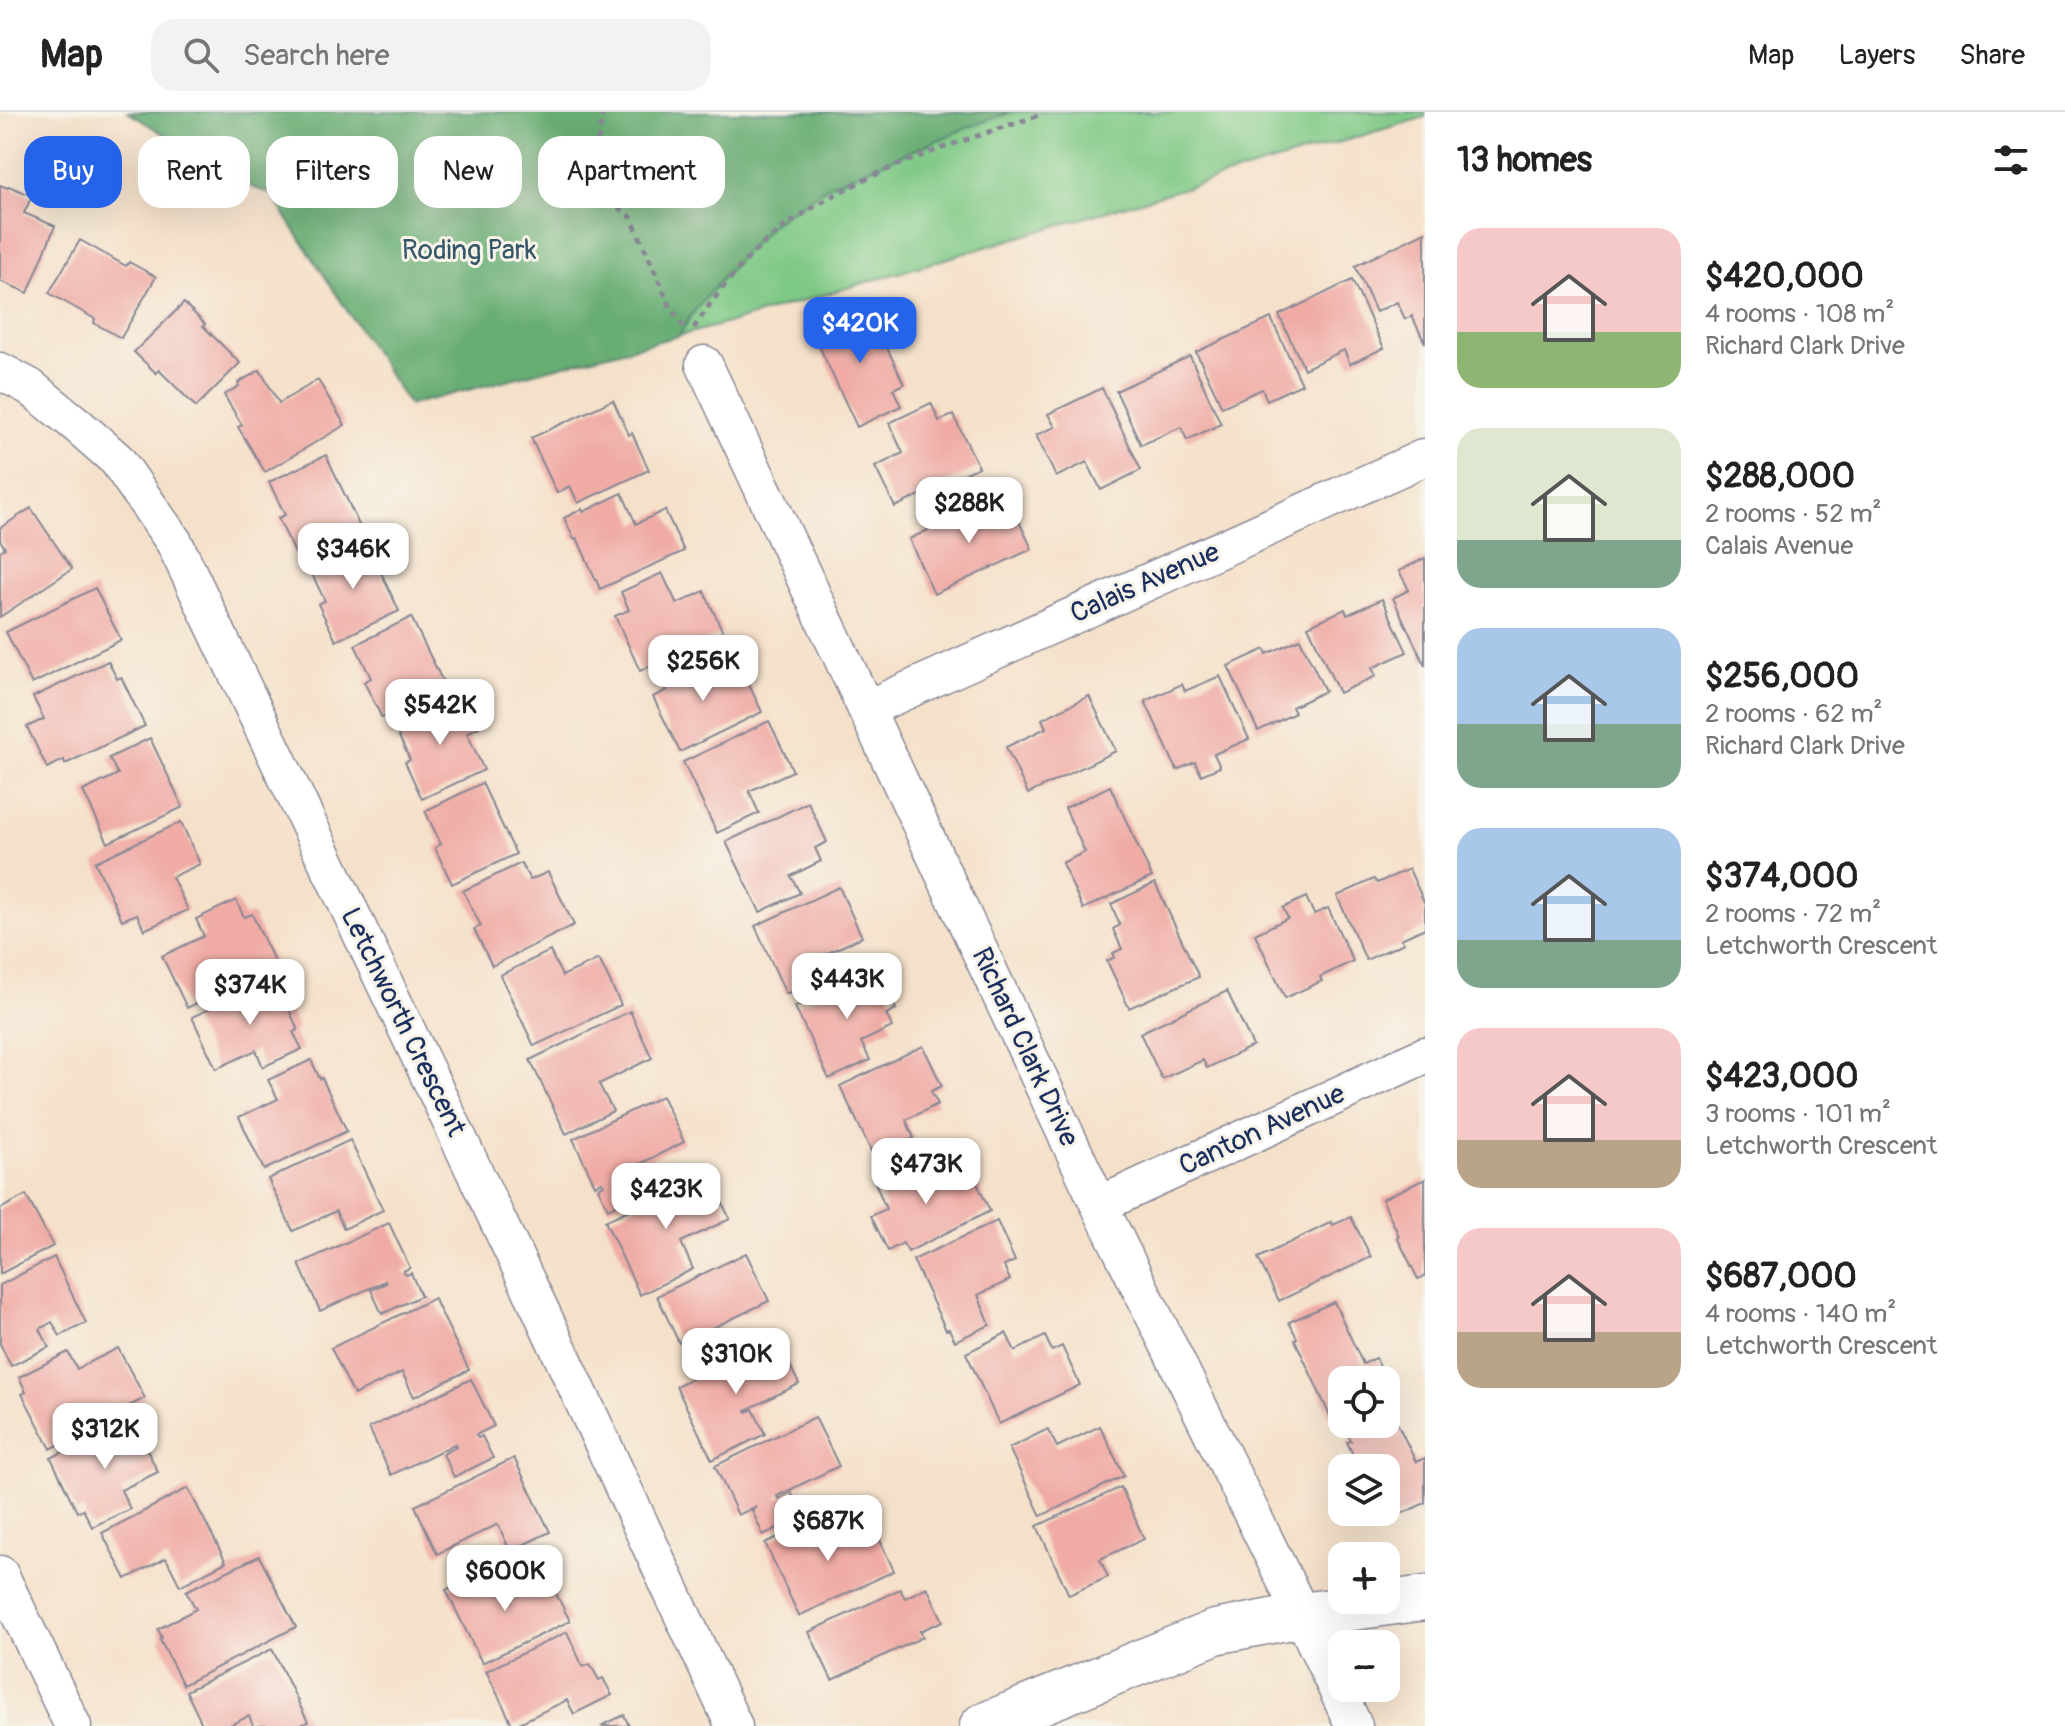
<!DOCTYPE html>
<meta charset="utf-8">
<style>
:root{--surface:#fff;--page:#f2f2f2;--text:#222;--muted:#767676;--line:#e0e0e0;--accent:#2563eb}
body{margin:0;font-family:Pangolin,sans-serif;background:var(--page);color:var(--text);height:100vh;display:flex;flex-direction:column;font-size:30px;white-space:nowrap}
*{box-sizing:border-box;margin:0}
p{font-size:26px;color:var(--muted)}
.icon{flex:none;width:44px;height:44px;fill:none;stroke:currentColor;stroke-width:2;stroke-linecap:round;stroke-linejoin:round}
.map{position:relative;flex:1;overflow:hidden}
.side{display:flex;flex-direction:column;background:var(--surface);width:640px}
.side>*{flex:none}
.guide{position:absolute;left:24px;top:24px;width:760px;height:72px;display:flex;gap:16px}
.buttons{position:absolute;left:1328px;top:1254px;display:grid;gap:16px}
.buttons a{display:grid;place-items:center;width:72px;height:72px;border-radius:16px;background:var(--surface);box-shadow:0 8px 32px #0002;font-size:40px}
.price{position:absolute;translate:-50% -68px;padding:0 18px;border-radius:16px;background:#fff;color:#222;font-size:26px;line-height:52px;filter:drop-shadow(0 2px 4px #0008)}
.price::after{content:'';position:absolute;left:50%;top:48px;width:24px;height:18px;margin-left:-12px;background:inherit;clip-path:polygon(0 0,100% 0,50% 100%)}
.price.current{background:var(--accent);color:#fff}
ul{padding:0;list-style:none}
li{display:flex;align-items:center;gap:24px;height:200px;padding:0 32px}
li span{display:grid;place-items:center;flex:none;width:224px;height:160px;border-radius:24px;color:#555}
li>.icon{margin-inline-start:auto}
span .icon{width:96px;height:96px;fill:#fffc;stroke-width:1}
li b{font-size:34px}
h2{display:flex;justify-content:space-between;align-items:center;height:96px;padding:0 32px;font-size:34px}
.chip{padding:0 28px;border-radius:24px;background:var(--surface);box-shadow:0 8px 32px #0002;font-size:28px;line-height:72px}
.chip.current{background:var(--accent);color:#fff}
header{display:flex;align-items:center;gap:48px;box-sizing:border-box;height:112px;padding:0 40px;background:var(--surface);border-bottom:2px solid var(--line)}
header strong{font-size:38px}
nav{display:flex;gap:44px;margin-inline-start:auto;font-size:28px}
.search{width:560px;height:72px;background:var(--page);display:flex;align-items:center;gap:20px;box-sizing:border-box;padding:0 28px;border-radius:24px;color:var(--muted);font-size:30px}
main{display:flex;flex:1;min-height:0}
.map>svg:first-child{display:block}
.green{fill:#7fc986;stroke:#4d7c72;stroke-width:2}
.forest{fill:#67ad73;stroke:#416e68;stroke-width:2}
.building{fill:#f0aba5}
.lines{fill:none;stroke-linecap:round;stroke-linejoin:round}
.minor-casing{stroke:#888894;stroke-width:39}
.tertiary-casing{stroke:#888894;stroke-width:47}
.path{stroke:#888894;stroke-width:5;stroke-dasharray:6 6;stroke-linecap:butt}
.minor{stroke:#fff;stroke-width:36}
.tertiary{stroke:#fff;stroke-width:44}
.labels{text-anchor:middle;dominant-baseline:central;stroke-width:6;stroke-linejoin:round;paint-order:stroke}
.park-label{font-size:28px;fill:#345668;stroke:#f7f3e8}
.street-label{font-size:28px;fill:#1b2f5e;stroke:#f7f3e8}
</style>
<header>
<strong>Map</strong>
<div class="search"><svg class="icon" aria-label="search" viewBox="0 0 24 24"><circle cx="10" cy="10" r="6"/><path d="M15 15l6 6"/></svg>Search here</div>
<nav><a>Map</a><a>Layers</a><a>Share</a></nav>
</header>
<main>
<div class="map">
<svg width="1425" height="1614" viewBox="0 0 1425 1614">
<rect width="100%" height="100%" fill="#f7f3e8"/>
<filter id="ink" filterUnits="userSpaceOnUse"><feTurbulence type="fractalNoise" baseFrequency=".0125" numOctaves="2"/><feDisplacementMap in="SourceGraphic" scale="16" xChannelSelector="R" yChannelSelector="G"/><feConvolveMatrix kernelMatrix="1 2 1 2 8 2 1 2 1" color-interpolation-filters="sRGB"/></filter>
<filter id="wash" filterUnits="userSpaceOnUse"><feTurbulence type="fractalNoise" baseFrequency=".006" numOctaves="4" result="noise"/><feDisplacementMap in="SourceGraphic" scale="32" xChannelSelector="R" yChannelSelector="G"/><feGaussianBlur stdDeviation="1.8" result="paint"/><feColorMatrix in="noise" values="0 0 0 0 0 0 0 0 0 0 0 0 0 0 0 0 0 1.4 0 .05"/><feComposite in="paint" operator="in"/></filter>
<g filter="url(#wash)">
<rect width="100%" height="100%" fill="#f5e1ca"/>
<!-- green -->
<path class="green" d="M128,0H1425V5L732,210L409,293L271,82L247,73Z"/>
<!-- forest -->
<path class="forest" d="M128,0H1011L967,16L832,72L774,110L735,151L692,202L679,224L409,293L271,82L247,73Z"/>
<g id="blocks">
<!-- building -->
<path class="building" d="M0,73L8,76L9,74L32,84L24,101L55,114L28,181L0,169Z
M1425,120V231L1412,204L1405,207L1397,190L1376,200L1355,154Z
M80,128L126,154L129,150L156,165L121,226L94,211L95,207L49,181Z
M1352,168L1384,236L1350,252L1344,238L1304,257L1279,203Z
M184,191L205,212L203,214L240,251L196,295L159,258L156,261L134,240Z
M867,193L904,272L893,277L901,294L857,315L812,219Z
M1271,206L1302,272L1267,288L1262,277L1222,295L1196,240Z
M1190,244L1221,312L1187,328L1181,315L1141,333L1116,279Z
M260,258L279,291L318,268L345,313L265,360L238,315L242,313L224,283L239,274L238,271Z
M1102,276L1141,358L1101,378L1087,350L1056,365L1036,323L1055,315L1048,302Z
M613,288L629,323L632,321L649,358L578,391L570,374L557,381L531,326Z
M931,291L939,309L953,303L979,355L895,395L875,355L903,341L889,311Z
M326,343L359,413L296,443L278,406L285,403L269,370Z
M622,381L636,412L665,398L684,439L600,477L577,426L574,427L564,406L582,397L583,400Z
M988,390L993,400L1011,392L1032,437L934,482L909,427Z
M31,396L72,457L0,505V439L5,436L0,428V416Z
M366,429L399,499L336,529L318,492L325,489L309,456Z
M1425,446V554L1393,486L1409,478L1399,459Z
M662,461L677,492L704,479L723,520L640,559L615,504L629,498L621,480Z
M95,476L121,528L32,572L6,520Z
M1382,487L1407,540L1372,556L1376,564L1339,581L1308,514L1345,497L1347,503Z
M411,505L446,576L382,606L364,570L371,566L355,533Z
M1300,527L1325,579L1292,595L1295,601L1258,619L1228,554L1265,537L1267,542Z
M700,543L711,565L720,560L724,569L743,560L762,600L680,640L653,585L667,578L659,562Z
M108,549L117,567L121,565L145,614L65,652L64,648L47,656L27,615L44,607L33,585Z
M1220,564L1249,627L1214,642L1220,655L1201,663L1195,650L1177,658L1145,589L1182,572L1185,579Z
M1089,584L1116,639L1028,682L1006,635L1046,616L1042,607Z
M466,587L479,615L467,621L484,658L422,687L405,650L410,648L394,614L451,588L454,593Z
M769,609L793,659L749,679L759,701L717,721L683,650Z
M150,626L183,695L108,731L83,679L118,662L109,646Z
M482,671L516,742L452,772L435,736L441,732L425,699Z
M1110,674L1152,765L1083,797L1062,751L1085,740L1065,696Z
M808,690L827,730L815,736L821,749L791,764L800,781L760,800L726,730Z
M181,710L200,752L172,765L188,798L144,818L137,802L122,808L95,750Z
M521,751L530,768L548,760L574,813L492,854L474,817L481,814L463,779Z
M1409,757L1425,792V816L1401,827L1404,831L1366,848L1337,784L1374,767L1377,771Z
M1155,771L1199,865L1129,896L1107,849L1115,845L1113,841L1122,837L1113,817L1120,813L1111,792Z
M839,775L862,825L819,845L825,864L786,882L755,814Z
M1306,785L1314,802L1328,796L1353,849L1320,865L1322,869L1285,886L1255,822L1288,806L1283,796Z
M236,788L244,805L252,802L276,853L187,896L162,844L204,824L196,807Z
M550,839L562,864L599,847L621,893L534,934L500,863Z
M877,856L896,897L886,902L892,915L861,930L870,948L829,967L795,895Z
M275,866L298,918L293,920L302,937L263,955L256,938L216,957L192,905Z
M1227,879L1253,934L1207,956L1203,948L1162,967L1140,921Z
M630,899L652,946L599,972L613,999L566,1022L530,948Z
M923,934L942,974L931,979L938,992L906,1008L914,1026L874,1045L840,974Z
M311,948L320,967L322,966L347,1019L264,1058L239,1005L278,987L268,968Z
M662,984L684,1030L622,1061L623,1063L637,1057L648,1078L608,1097L598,1076L604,1073L602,1070L595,1073L573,1027Z
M350,1028L383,1098L344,1117L336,1099L293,1119L268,1067Z
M967,1050L990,1099L908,1140L903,1131L888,1139L871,1104L886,1097L875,1070L916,1051L925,1071Z
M708,1061L730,1107L681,1130L693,1157L640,1183L605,1109Z
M1425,1067V1164L1418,1167L1397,1125L1399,1124L1382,1087Z
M26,1083L53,1134L0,1162V1097Z
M1351,1105L1371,1145L1279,1189L1258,1146L1332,1110L1333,1113Z
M997,1109L1015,1149L1004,1154L1010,1168L978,1183L990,1213L955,1229L949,1217L946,1218L913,1148Z
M389,1111L410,1156L403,1159L406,1163L411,1161L421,1184L382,1202L371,1178L386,1171L385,1169L320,1199L299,1152Z
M746,1141L769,1189L704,1220L705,1223L720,1216L730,1237L692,1256L682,1234L687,1232L685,1229L679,1231L657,1184Z
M54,1145L86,1211L60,1224L52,1210L40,1217L49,1235L11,1254L0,1232V1173Z
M434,1186L469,1258L414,1285L402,1260L354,1283L331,1236Z
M1334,1190L1363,1252L1376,1246L1386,1268H1342V1300L1331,1306L1295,1228L1297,1226L1289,1210Z
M1006,1221L1015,1239L1045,1224L1052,1239L1062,1234L1080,1273L999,1312L966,1241Z
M776,1225L799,1272L746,1298L747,1300L753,1297L765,1322L712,1348L676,1274Z
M118,1236L145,1286L62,1328L64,1330L51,1337L22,1282L26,1280L19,1265L68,1240L77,1257Z
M471,1267L494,1314L476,1323L478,1326L482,1324L493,1346L454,1365L443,1342L456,1335L455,1332L391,1363L369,1316Z
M1388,1292L1416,1350L1425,1346V1391L1384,1410L1380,1400H1386V1356H1359L1347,1330L1351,1329L1343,1313L1386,1312V1293Z
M815,1305L839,1354L777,1384L778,1387L791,1380L803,1404L763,1423L752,1398L756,1396L755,1395L738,1403L715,1354Z
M131,1306L158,1360L121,1378L130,1397L92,1415L83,1397L77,1400L51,1346Z
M1100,1314L1124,1364L1041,1404L1009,1336L1048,1317L1057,1335Z
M514,1346L550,1420L510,1439L498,1412L437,1442L415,1394Z
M1121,1375L1144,1427L1100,1447L1108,1465L1069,1483L1037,1414Z
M188,1376L226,1450L180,1474L166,1446L126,1467L102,1421Z
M869,1404L894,1459L799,1504L765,1431L806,1411L815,1430Z
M259,1444L296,1515L183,1573L160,1528L162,1526L158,1517L196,1497L186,1479Z
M493,1455L507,1483L547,1464L570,1509L482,1551L446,1478Z
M927,1475L943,1509L920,1519L923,1525L832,1568L809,1520L900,1477L905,1486Z
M567,1520L583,1555L590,1552L599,1568L603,1566L612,1583L574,1602L567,1588L513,1614L486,1559Z
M272,1537L308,1610L299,1614H253L249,1604L228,1614H203L186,1579Z
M624,1603L629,1614H601Z"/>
</g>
</g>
<g filter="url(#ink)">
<use href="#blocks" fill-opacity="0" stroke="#888894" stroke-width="2"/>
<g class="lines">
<!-- minor casing -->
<g class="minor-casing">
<path id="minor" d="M704,252L1099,1093L1302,1503L1354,1614
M0,259L30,275L76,312L117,348L174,430L541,1199L734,1614
M866,597L1425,345
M1099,1093L1425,943
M0,1462L73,1614"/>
</g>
<!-- tertiary casing -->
<g class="tertiary-casing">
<path id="tertiary" d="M982,1614L1215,1520L1302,1503L1425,1486"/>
</g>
<!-- path -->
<path class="path" d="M603,0L593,56L595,78L631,105L670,194L686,219
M694,216C711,189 740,152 764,131C840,66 941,36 1034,5L1042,0"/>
<!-- minor -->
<use href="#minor" class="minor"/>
<!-- tertiary -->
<use href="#tertiary" class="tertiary"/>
</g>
</g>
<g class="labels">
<!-- park labels -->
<g class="park-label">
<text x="469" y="138">Roding Park</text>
</g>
<!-- street labels -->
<g class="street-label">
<text transform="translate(1145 471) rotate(-24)">Calais Avenue</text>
<text transform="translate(403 910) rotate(64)">Letchworth Crescent</text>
<text transform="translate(1025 935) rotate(65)">Richard Clark Drive</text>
<text transform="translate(1262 1018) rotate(-25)">Canton Avenue</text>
</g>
</g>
</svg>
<div class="buttons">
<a><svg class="icon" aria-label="locate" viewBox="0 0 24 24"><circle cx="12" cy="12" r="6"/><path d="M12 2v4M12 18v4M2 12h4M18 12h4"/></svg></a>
<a><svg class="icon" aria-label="layers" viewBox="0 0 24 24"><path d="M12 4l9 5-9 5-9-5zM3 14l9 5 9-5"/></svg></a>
<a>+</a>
<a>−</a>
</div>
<b class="price current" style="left:860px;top:253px">$420K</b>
<b class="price" style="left:969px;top:433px">$288K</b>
<b class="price" style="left:353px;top:479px">$346K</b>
<b class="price" style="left:703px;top:591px">$256K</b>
<b class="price" style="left:440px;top:635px">$542K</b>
<b class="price" style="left:847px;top:909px">$443K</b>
<b class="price" style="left:250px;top:915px">$374K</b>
<b class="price" style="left:926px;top:1094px">$473K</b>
<b class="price" style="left:666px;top:1119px">$423K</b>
<b class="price" style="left:736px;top:1284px">$310K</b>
<b class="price" style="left:105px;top:1359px">$312K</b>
<b class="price" style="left:828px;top:1451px">$687K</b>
<b class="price" style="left:505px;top:1501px">$600K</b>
<div class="guide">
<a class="chip current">Buy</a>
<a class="chip">Rent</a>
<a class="chip">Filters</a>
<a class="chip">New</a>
<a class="chip">Apartment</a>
</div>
</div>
<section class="side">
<h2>13 homes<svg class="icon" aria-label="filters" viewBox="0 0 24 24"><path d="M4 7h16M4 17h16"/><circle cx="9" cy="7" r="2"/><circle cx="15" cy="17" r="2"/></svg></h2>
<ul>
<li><span style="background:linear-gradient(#f6c9c9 65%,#8fb573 0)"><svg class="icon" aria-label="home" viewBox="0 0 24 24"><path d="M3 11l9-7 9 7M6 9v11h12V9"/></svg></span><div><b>$420,000</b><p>4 rooms · 108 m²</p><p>Richard Clark Drive</p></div></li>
<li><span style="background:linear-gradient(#dfe7d0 70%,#7fa58c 0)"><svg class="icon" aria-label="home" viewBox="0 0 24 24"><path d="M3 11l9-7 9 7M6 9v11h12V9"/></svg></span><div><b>$288,000</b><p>2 rooms · 52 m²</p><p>Calais Avenue</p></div></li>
<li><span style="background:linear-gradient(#a9c7e8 60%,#7fa58c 0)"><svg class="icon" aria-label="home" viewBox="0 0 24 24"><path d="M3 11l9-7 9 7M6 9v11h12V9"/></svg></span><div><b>$256,000</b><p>2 rooms · 62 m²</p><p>Richard Clark Drive</p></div></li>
<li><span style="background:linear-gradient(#a9c7e8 70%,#7fa58c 0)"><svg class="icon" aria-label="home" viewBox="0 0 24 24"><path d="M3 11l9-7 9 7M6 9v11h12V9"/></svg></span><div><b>$374,000</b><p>2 rooms · 72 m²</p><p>Letchworth Crescent</p></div></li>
<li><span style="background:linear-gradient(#f6c9c9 70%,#b9a48a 0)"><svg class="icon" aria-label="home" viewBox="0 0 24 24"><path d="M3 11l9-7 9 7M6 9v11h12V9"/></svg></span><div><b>$423,000</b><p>3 rooms · 101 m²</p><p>Letchworth Crescent</p></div></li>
<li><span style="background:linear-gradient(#f6c9c9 65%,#b9a48a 0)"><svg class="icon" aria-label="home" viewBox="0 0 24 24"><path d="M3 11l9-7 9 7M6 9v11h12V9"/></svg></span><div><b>$687,000</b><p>4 rooms · 140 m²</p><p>Letchworth Crescent</p></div></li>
</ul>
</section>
</main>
